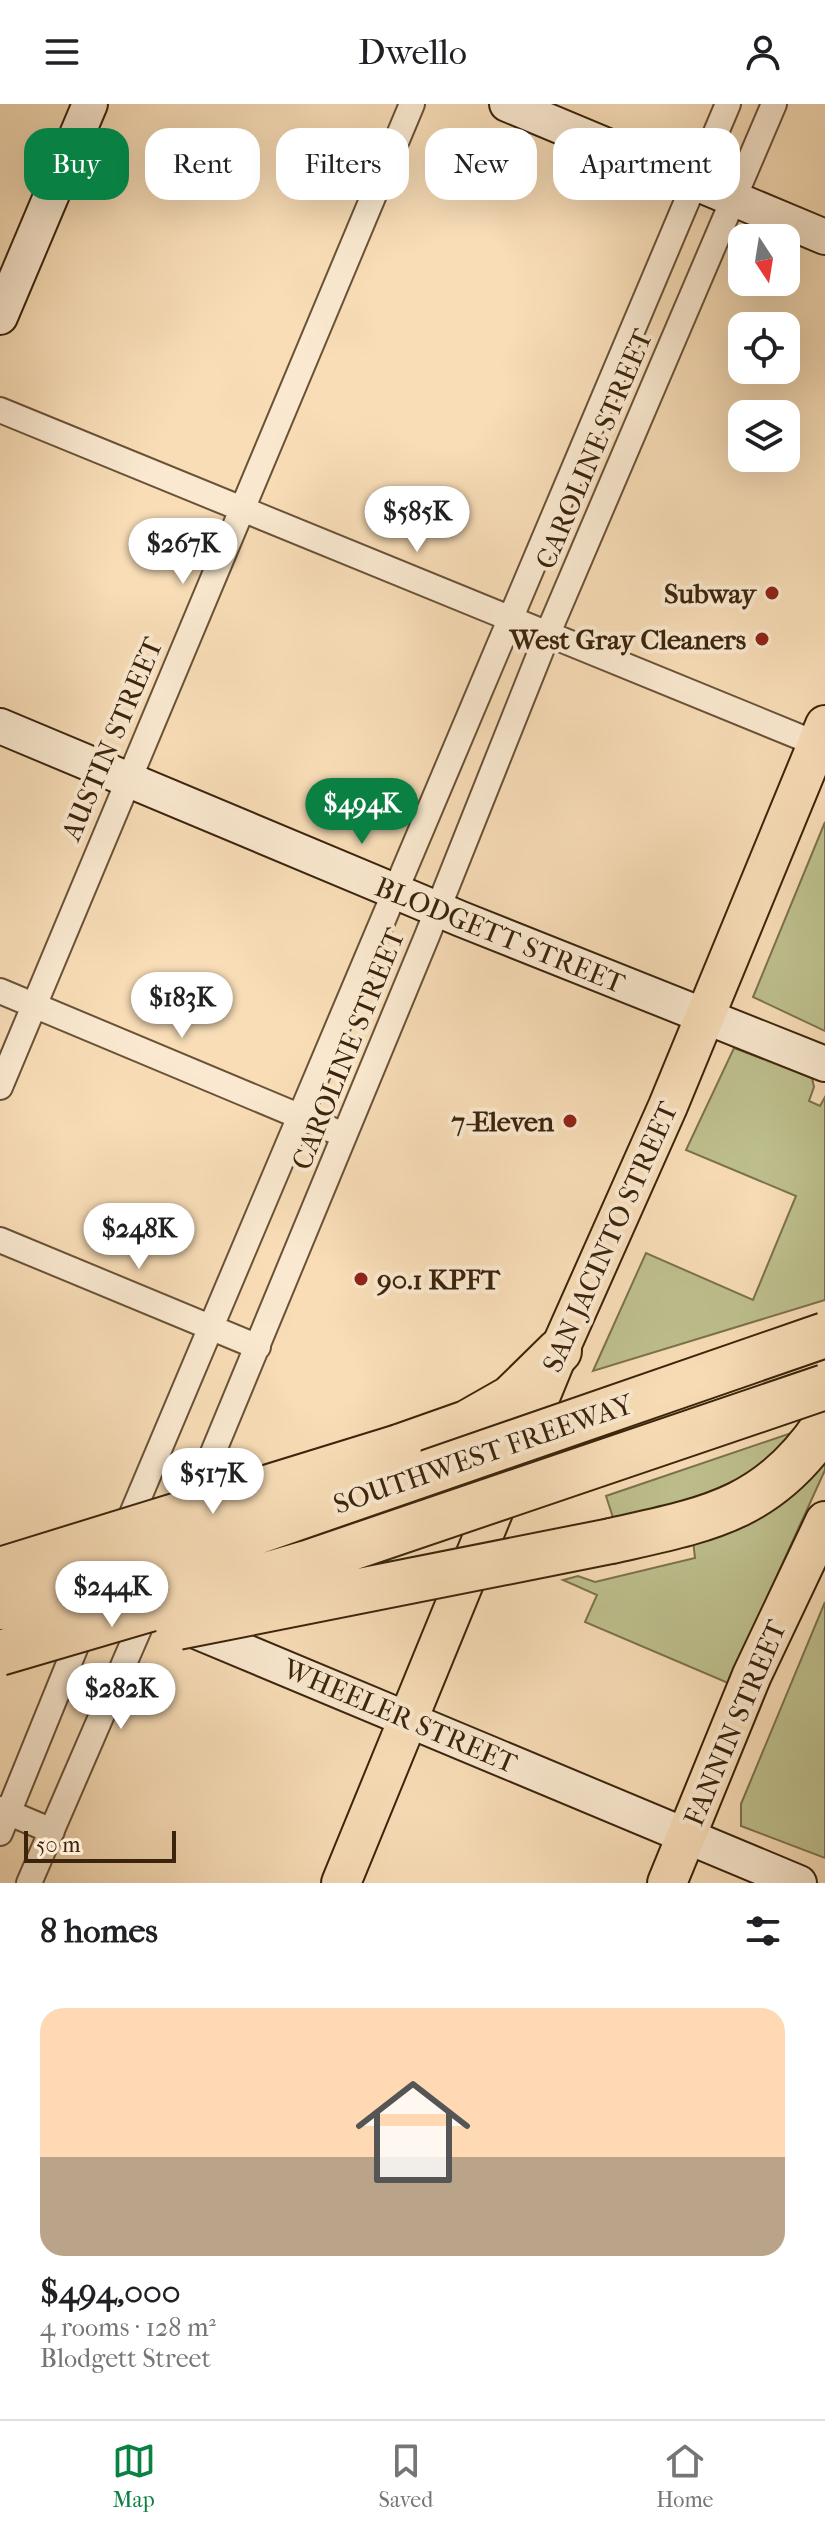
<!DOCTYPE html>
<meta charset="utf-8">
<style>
:root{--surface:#fff;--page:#f6f6f6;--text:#202124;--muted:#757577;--line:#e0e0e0;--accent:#0b8043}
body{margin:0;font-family:"IM FELL French Canon",serif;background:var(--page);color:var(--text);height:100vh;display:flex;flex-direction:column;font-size:30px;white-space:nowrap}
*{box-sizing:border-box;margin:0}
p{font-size:26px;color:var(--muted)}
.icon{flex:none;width:44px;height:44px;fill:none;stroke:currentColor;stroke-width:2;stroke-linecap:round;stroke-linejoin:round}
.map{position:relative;height:1779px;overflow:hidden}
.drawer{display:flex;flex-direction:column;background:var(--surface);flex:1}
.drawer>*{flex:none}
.guide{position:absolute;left:24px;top:24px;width:778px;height:72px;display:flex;gap:16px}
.needle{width:52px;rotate:168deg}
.tools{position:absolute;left:728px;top:120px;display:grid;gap:16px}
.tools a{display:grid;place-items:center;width:72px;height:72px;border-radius:16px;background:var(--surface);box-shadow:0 8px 32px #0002;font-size:40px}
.scale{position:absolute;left:24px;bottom:20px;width:152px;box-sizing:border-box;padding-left:8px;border:4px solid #3b240c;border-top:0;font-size:22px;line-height:28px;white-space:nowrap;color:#3b240c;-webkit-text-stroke:6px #fae9d0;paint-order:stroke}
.price{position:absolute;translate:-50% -68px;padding:0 18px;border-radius:28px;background:#fff;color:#222;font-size:26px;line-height:52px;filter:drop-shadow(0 2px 4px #0008)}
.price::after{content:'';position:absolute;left:50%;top:48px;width:24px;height:18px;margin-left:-12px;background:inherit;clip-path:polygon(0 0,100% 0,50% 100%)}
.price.active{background:var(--accent);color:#fff}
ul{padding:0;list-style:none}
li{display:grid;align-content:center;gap:16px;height:424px;padding:0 40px}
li+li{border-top:2px solid var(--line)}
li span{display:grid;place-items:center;height:248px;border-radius:24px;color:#555}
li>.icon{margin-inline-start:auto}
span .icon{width:144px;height:144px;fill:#fffc;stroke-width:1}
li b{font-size:34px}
h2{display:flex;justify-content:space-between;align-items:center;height:96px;padding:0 40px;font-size:34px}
.tag{padding:0 28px;border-radius:24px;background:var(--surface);box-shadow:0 8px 32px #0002;font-size:28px;line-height:72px}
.tag.active{background:var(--accent);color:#fff}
header{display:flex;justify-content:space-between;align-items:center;height:104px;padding:0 40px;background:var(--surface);font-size:36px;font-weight:600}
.dock{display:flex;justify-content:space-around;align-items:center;height:112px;border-top:2px solid var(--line);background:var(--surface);font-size:22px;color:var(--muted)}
.dock a{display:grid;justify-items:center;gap:4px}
.dock .active{color:var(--accent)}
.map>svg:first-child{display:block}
.green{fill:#bec08e;stroke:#7c724d;stroke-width:2}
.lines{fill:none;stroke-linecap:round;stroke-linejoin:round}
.street-casing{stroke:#6a5237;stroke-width:28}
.secondary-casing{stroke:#3b240c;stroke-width:38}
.primary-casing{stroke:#3b240c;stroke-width:42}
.highway-casing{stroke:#3b240c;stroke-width:48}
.street{stroke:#fae9d0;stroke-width:24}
.secondary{stroke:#fae9d0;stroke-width:34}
.primary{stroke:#f8ddb7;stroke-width:38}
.highway{stroke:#f8ddb7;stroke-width:44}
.highway-bridge-casing{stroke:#3b240c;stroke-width:48;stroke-linecap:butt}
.highway-bridge{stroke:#f8ddb7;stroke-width:44}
.poi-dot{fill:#8f2418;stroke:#fae9d0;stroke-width:3}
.labels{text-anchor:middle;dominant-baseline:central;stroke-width:8;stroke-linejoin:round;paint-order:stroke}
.street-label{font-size:28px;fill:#3b240c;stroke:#fae9d0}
.poi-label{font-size:28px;font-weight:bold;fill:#3b240c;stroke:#fae9d0;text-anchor:end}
</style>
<header><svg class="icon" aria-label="menu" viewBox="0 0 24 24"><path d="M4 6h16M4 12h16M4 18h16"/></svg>Dwello<svg class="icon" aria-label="person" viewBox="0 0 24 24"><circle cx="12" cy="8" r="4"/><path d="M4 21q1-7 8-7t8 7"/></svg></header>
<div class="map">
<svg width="825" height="1779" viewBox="0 0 825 1779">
<rect width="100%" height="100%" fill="#f8ddb7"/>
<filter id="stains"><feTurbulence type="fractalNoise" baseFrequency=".0025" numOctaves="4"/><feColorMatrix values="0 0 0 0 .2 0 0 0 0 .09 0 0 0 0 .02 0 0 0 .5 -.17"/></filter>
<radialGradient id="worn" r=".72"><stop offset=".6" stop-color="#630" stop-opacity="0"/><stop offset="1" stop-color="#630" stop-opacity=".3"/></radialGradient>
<!-- green -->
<path class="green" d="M825,718V927L753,893Z
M734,944L812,974L814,983L809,997L820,1002L825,993V1196L593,1267L646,1149L753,1196L796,1092L686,1046Z
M812,1322L785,1360L617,1426L606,1392Z
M825,1348V1366L728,1579L585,1518L597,1491L563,1476L578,1472L595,1478L695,1454L693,1436Z
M825,1498V1754L741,1722V1700Z"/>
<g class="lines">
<!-- street casing -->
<g class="street-casing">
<path id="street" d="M0,306L817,640
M0,887L344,1031
M0,983L412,0
M0,1136L258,1243
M188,1409L427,832L548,529L774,0
M123,1431L728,0
M0,1705L52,1727
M0,1729L85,1520
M29,1779L149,1502"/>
</g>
<!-- secondary casing -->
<g class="secondary-casing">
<path id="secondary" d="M507,0L825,133
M0,213L90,0
M0,622L461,815L825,960
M179,1520L799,1779"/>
</g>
<!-- primary casing -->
<g class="primary-casing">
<path id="primary" d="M341,1779L559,1247L668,1002L825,621
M667,1779L752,1571L825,1417"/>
</g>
<!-- highway casing -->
<g class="highway-casing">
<path id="highway" d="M399,1343L467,1319L511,1294L559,1247
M611,1437C704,1416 768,1407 825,1321"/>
</g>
<!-- street -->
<use href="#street" class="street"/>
<!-- secondary -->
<use href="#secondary" class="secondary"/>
<!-- primary -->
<use href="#primary" class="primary"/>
<!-- highway -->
<use href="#highway" class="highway"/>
<!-- highway-bridge casing -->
<g class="highway-bridge-casing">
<path id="highway-bridge" d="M0,1466L399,1343
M0,1503L224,1439L825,1231
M178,1523L611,1437
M0,1549L310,1458L825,1283"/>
</g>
<!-- highway-bridge -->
<use href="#highway-bridge" class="highway-bridge"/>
</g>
<!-- markers -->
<g class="poi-dot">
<circle cx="772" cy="489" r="8"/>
<circle cx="762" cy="535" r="8"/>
<circle cx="570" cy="1017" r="8"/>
<circle cx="361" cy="1175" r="8"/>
</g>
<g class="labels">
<!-- street labels -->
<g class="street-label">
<text transform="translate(594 345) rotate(-67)">CAROLINE STREET</text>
<text transform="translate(112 635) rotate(-67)">AUSTIN STREET</text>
<text transform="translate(500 831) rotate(22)">BLODGETT STREET</text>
<text transform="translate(348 945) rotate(-68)">CAROLINE STREET</text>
<text transform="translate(610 1133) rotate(-66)">SAN JACINTO STREET</text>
<text transform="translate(483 1350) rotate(-19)">SOUTHWEST FREEWAY</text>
<text transform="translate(400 1612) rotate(23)">WHEELER STREET</text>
<text transform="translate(735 1619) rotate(-67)">FANNIN STREET</text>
</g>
<!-- poi labels -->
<g class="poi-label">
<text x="756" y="489">Subway</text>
<text x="746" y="535">West Gray Cleaners</text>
<text x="554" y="1017">7-Eleven</text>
<text x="377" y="1175" text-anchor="start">90.1 KPFT</text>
</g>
</g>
<rect width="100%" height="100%" filter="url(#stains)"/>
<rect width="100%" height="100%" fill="url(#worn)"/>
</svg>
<div class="tools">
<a><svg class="needle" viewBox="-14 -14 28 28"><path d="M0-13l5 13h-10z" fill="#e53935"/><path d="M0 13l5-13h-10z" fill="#757577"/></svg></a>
<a><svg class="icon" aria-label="locate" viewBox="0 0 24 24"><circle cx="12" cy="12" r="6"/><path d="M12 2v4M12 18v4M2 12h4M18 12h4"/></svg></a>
<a><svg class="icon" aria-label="layers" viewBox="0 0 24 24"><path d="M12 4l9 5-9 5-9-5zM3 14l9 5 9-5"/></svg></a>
</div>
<div class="scale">50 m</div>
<b class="price" style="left:417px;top:450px">$585K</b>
<b class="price" style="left:183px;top:482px">$267K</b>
<b class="price active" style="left:362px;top:742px">$494K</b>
<b class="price" style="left:182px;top:936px">$183K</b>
<b class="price" style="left:139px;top:1167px">$248K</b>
<b class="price" style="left:213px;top:1412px">$517K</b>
<b class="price" style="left:112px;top:1525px">$244K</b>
<b class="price" style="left:121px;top:1627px">$282K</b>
<div class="guide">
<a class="tag active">Buy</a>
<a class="tag">Rent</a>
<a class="tag">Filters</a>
<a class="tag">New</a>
<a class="tag">Apartment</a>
</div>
</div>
<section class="drawer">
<h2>8 homes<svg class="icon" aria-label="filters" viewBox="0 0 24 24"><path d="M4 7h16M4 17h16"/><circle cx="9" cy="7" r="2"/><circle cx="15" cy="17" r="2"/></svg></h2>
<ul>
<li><span style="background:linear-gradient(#ffd9b3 60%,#b9a48a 0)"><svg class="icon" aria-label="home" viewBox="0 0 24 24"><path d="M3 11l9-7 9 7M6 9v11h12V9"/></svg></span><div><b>$494,000</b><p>4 rooms · 128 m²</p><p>Blodgett Street</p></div></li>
</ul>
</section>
<nav class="dock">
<a class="active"><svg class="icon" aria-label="map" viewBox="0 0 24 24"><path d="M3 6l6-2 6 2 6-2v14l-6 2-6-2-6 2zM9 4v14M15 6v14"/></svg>Map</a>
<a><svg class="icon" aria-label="saved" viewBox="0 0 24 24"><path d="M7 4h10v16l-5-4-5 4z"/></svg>Saved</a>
<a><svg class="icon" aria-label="home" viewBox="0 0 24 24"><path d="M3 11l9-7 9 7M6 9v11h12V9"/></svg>Home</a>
</nav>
